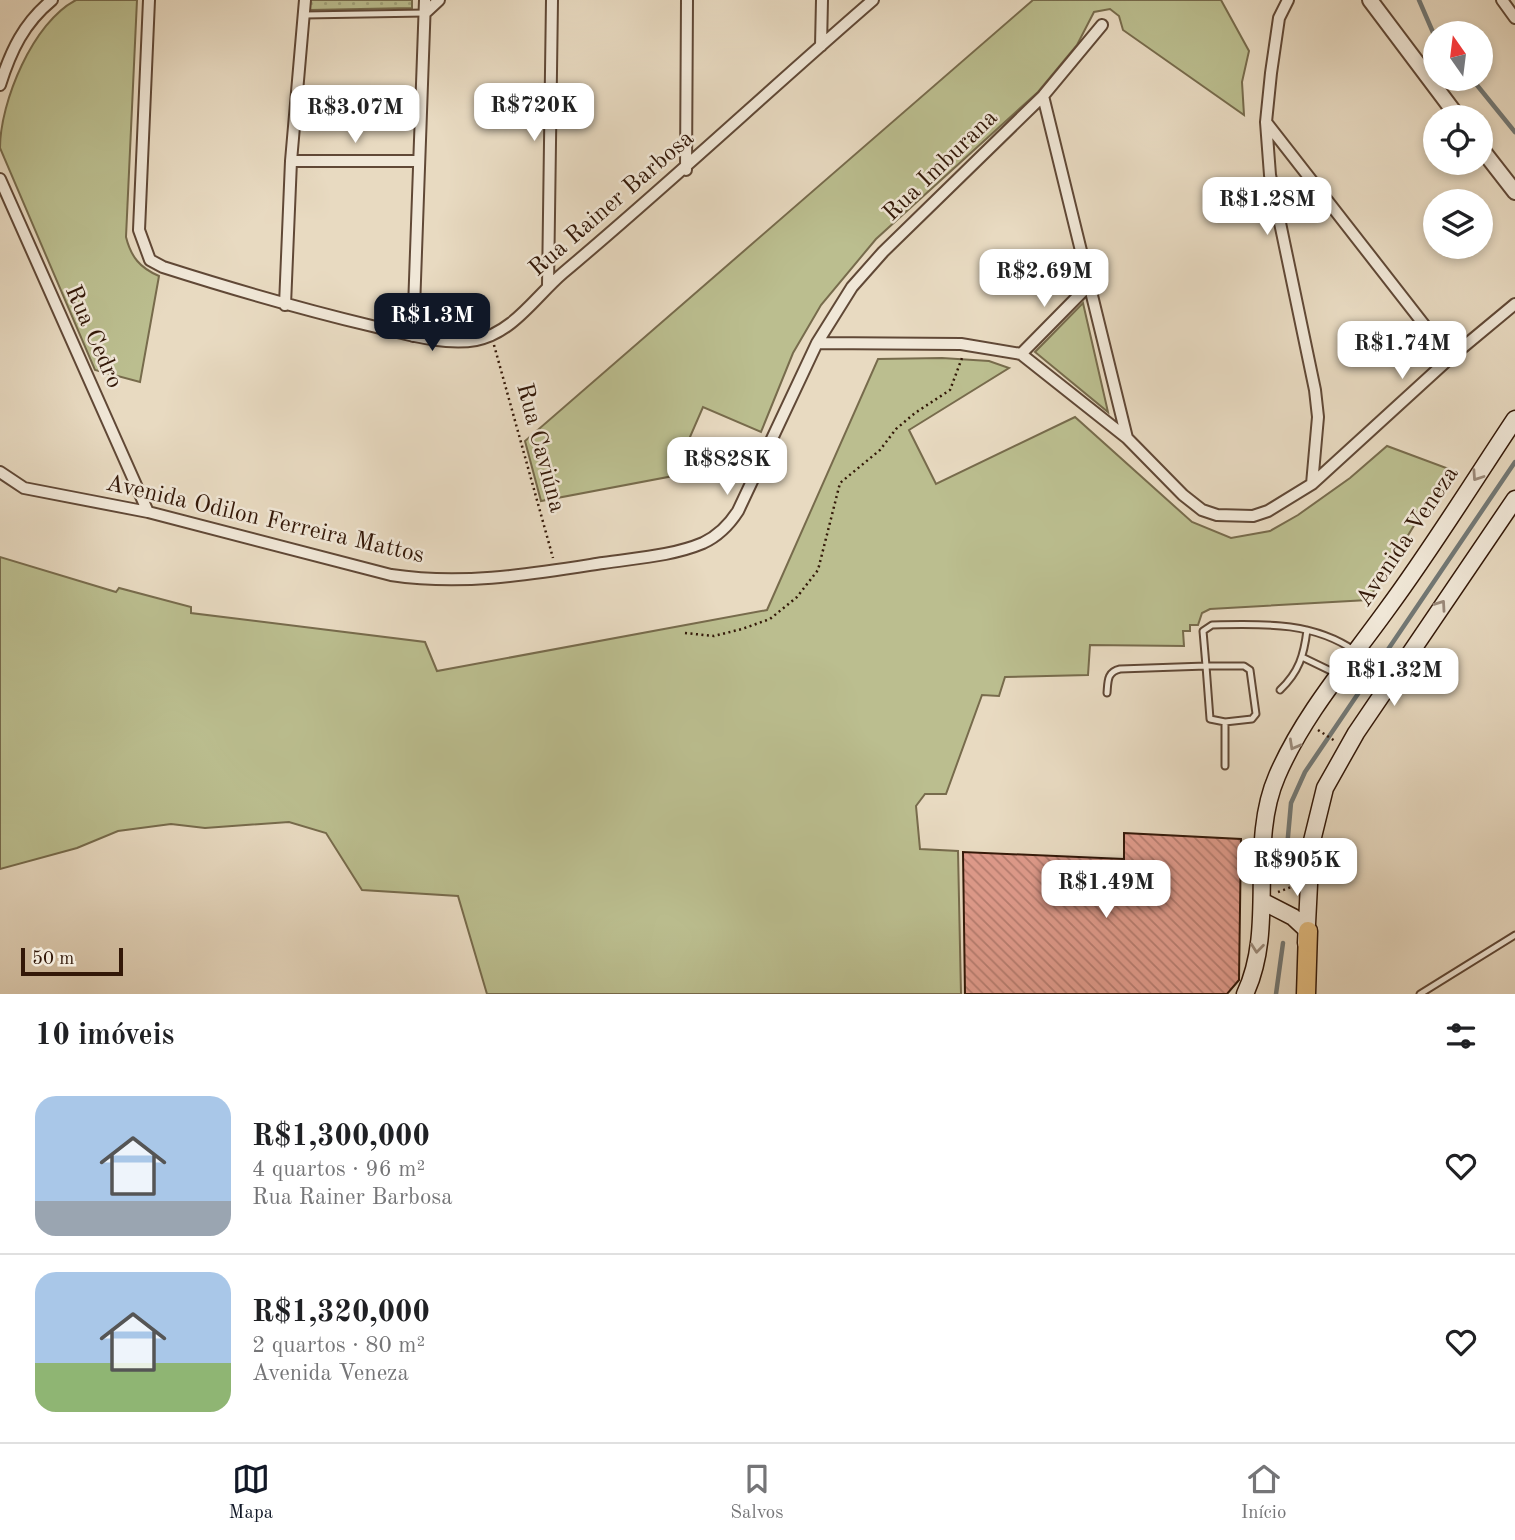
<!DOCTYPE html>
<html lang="pt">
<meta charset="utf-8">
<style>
:root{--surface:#fff;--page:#f2f2f2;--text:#202124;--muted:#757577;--line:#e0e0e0;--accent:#111827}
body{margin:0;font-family:"Old Standard TT",serif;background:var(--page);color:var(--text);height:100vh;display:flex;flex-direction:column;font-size:26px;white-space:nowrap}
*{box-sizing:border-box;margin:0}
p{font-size:23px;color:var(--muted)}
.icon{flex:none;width:38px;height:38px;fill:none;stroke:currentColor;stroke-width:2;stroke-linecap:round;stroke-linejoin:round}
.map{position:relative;height:994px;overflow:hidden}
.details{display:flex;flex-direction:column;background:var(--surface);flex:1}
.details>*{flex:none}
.needle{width:46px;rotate:346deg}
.buttons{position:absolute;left:1423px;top:21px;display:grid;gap:14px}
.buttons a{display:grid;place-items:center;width:70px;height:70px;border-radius:50%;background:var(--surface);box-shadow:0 4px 10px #0003;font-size:35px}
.scale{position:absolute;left:21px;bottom:18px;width:102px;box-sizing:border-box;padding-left:7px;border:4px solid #331808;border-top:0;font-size:19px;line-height:24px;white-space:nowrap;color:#331808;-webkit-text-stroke:5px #f0e7d7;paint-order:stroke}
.price{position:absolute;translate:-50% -60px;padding:0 16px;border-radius:14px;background:#fff;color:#222;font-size:23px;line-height:46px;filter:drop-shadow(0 2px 4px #0008)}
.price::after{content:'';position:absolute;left:50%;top:42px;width:21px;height:16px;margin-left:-10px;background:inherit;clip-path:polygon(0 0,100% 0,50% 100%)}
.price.selected{background:var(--accent);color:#fff}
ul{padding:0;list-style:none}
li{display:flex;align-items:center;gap:21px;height:175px;padding:0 35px}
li+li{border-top:2px solid var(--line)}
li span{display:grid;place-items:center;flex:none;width:196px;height:140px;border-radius:21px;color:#555}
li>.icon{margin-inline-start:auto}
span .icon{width:84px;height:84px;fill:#fffc;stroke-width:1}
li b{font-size:30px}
h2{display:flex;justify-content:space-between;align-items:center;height:84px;padding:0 35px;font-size:30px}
.tab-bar{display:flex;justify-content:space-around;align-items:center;height:98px;border-top:2px solid var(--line);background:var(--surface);font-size:19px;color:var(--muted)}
.tab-bar a{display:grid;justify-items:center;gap:4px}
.tab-bar .selected{color:var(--accent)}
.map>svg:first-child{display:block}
.green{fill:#bbbe8f;stroke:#776b4c;stroke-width:2}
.park{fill:url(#park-dots);stroke:#776b4c;stroke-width:2}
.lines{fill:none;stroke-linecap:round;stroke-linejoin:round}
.stream{stroke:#727875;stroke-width:4.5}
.building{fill:url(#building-back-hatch);stroke:#331808;stroke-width:2}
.service-casing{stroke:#604836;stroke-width:9}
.minor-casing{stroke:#604836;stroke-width:14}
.tertiary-casing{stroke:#604836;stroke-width:18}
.secondary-casing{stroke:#331808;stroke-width:19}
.primary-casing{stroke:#331808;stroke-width:21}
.path{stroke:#331808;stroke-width:2.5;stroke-dasharray:2 3.5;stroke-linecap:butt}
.service{stroke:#f0e7d7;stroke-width:5}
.minor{stroke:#f0e7d7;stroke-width:10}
.tertiary{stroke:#f0e7d7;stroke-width:14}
.secondary{stroke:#f0e7d7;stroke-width:16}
.primary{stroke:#e4bd80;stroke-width:18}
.oneway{stroke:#9b8a7a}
.labels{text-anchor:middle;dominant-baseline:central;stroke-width:5;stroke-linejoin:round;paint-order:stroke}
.street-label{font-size:24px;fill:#331808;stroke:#f0e7d7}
</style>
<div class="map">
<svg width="1515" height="994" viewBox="0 0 1515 994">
<defs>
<pattern id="park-dots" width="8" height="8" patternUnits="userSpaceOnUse" patternTransform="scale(1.75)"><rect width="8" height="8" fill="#bbbe8f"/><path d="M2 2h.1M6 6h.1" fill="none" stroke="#a1a37a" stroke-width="1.8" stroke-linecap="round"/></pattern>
<pattern id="building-back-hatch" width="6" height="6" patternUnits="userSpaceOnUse" patternTransform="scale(1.75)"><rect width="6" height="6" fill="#e09b8c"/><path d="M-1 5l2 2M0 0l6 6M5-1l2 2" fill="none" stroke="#b67d70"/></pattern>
</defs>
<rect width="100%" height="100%" fill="#e8dac1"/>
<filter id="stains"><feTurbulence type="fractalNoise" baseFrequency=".00286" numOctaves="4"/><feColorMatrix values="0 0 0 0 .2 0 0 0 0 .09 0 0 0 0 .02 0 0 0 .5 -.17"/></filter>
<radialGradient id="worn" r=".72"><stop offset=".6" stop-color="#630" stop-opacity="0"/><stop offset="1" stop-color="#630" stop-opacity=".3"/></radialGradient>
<!-- green -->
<path class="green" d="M76,0H137L126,237C131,257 140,268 159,276L140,382L95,370L0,148C0,102 33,22 76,0Z
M1033,0H1221L1249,51L1242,82L1244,115L1123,30L1119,16L1110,9L1094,12L1077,45L1038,92L876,239L821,305L793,353L761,432L703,407L673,476L541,501L525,441Z
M1083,303L1108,412L1035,352Z
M942,358L989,361L1009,368L909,430L936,484L1075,417L1192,522L1231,538L1270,531L1298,515L1350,478L1387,446L1449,469L1368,600L1210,609L1202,613L1198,625H1190V631H1183L1184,646L1090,645L1088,675L1005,677L999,696L982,695L946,794H925L916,806L920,849L958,851L961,994H487L458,896L362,890L326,833L289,822L205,828L171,824L118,831L77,848L0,869V557L116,592L119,588L191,607V613L425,642L437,671L767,610L878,359Z"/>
<!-- park -->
<path class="park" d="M310,0H412V8L309,10Z"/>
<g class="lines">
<!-- stream -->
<path class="stream" d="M1419,0L1435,37
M1472,79L1515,132
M1284,881L1291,803L1305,772L1515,462
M1276,994L1283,943"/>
</g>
<!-- building -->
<path class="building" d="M1124,833L1241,839L1239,980L1227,994H965L963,852L1124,859Z"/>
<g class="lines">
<!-- service casing -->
<g class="service-casing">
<path id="service" d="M304,15L425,13
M1304,658L1335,673
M1206,666H1244L1250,670L1256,714L1252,719L1225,722L1210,719Z
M1280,690C1299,672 1304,655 1307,630
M1107,693C1108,681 1107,672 1120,669L1206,666L1203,631L1212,625C1262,624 1312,621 1355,651
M1225,722V766
M1420,994L1515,935"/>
</g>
<!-- minor casing -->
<g class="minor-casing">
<path id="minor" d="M149,0L139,230L150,260L163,267C232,289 301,309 372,326C403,333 444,346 476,340C513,333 536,296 563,273C669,184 769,90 873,0
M1288,0L1279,18L1271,73L1266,122L1270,175L1315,390L1318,417L1312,484
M1502,0L1515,18
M425,13L439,0
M821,46L822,0
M0,85C11,50 24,23 52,0
M1043,96L1127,438
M1266,122L1450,358
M291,161H419
M686,170L687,0
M0,179L148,512
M548,286L552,0
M285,305L291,161L305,0
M413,336L425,0
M817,343L852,287L883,252L1043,96L1102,25
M1021,354L1089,285
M0,472L24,488L148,512L391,575C464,586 532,574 603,563C636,558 672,556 703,543C718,536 729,525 738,511L817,343L961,344L1021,354L1127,438L1183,495L1202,510L1217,515L1253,516L1268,511L1312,484L1450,358L1515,304"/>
</g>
<!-- tertiary casing -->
<g class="tertiary-casing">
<path id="tertiary" d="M1370,0L1458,117
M1480,147L1515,192"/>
</g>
<!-- secondary casing -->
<g class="secondary-casing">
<path id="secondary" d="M1262,901L1293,917L1308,931
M1306,943L1311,845L1325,788L1356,733L1515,499
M1245,994C1277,926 1247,845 1277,776C1303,715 1350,661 1388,608C1433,547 1473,482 1515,419"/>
</g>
<!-- primary casing -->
<g class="primary-casing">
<path id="primary" d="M1306,994L1308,931"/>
</g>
<!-- path -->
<path class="path" d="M494,345L553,558
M685,633L714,636L742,629L770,619L797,597L818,570L840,483L880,450L896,429L915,413L950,390L962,358
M1318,730L1335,741
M1278,892L1294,886"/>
<!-- service -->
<use href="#service" class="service"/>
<!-- minor -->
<use href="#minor" class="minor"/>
<!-- tertiary -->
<use href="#tertiary" class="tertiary"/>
<!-- secondary -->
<use href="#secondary" class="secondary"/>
<!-- primary -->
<use href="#primary" class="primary"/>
</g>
<!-- one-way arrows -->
<defs><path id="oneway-chevron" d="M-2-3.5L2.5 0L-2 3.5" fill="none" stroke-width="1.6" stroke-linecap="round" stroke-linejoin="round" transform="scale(1.75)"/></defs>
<g class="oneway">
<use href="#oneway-chevron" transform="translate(1477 476) rotate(124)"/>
<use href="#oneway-chevron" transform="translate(1441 605) rotate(-55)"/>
<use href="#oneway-chevron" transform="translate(1294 745) rotate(119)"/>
<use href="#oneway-chevron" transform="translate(1257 948) rotate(96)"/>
</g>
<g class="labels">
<!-- street labels -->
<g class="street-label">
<text transform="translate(941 166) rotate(-44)">Rua Imburana</text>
<text transform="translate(612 204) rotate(-41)">Rua Rainer Barbosa</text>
<text transform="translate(93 337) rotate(66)">Rua Cedro</text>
<text transform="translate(540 448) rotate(75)">Rua Caviúna</text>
<text transform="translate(265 520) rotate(13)">Avenida Odilon Ferreira Mattos</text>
<text transform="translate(1408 537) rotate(-56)">Avenida Veneza</text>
</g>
</g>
<rect width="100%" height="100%" filter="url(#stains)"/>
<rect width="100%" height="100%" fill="url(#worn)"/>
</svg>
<div class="buttons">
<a><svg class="needle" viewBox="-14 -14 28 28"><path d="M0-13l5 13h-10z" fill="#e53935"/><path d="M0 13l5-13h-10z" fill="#757577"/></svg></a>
<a><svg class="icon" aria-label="locate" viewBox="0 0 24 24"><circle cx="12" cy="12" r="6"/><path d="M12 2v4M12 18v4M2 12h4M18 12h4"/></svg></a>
<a><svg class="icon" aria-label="layers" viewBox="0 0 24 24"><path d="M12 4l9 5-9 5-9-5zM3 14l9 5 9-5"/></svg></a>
</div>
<div class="scale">50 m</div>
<b class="price" style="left:534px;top:143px">R$720K</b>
<b class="price" style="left:355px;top:145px">R$3.07M</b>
<b class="price" style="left:1267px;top:237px">R$1.28M</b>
<b class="price" style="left:1044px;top:309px">R$2.69M</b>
<b class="price selected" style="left:432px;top:353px">R$1.3M</b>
<b class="price" style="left:1402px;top:381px">R$1.74M</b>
<b class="price" style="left:727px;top:497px">R$828K</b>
<b class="price" style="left:1394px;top:708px">R$1.32M</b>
<b class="price" style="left:1297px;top:898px">R$905K</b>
<b class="price" style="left:1106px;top:920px">R$1.49M</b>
</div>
<section class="details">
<h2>10 imóveis<svg class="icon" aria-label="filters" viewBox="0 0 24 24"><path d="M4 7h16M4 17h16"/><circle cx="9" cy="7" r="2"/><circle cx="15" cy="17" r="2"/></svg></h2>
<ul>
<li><span style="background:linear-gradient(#a9c7e8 75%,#9aa5b1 0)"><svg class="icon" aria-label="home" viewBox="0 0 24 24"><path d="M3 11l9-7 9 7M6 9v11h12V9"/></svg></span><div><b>R$1,300,000</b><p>4 quartos · 96 m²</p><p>Rua Rainer Barbosa</p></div><svg class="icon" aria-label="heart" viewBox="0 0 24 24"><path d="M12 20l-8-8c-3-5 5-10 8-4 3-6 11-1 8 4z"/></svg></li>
<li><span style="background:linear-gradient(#a9c7e8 65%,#8fb573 0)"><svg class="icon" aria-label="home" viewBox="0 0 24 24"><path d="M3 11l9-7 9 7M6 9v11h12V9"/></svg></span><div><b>R$1,320,000</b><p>2 quartos · 80 m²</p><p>Avenida Veneza</p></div><svg class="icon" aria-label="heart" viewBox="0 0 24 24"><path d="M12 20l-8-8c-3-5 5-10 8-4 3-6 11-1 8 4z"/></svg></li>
</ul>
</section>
<nav class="tab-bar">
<a class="selected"><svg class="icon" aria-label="map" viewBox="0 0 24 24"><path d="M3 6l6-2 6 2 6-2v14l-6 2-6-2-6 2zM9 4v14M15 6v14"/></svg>Mapa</a>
<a><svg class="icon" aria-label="saved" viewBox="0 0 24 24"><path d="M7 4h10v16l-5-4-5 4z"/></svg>Salvos</a>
<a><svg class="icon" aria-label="home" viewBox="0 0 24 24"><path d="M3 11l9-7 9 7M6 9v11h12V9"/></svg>Início</a>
</nav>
